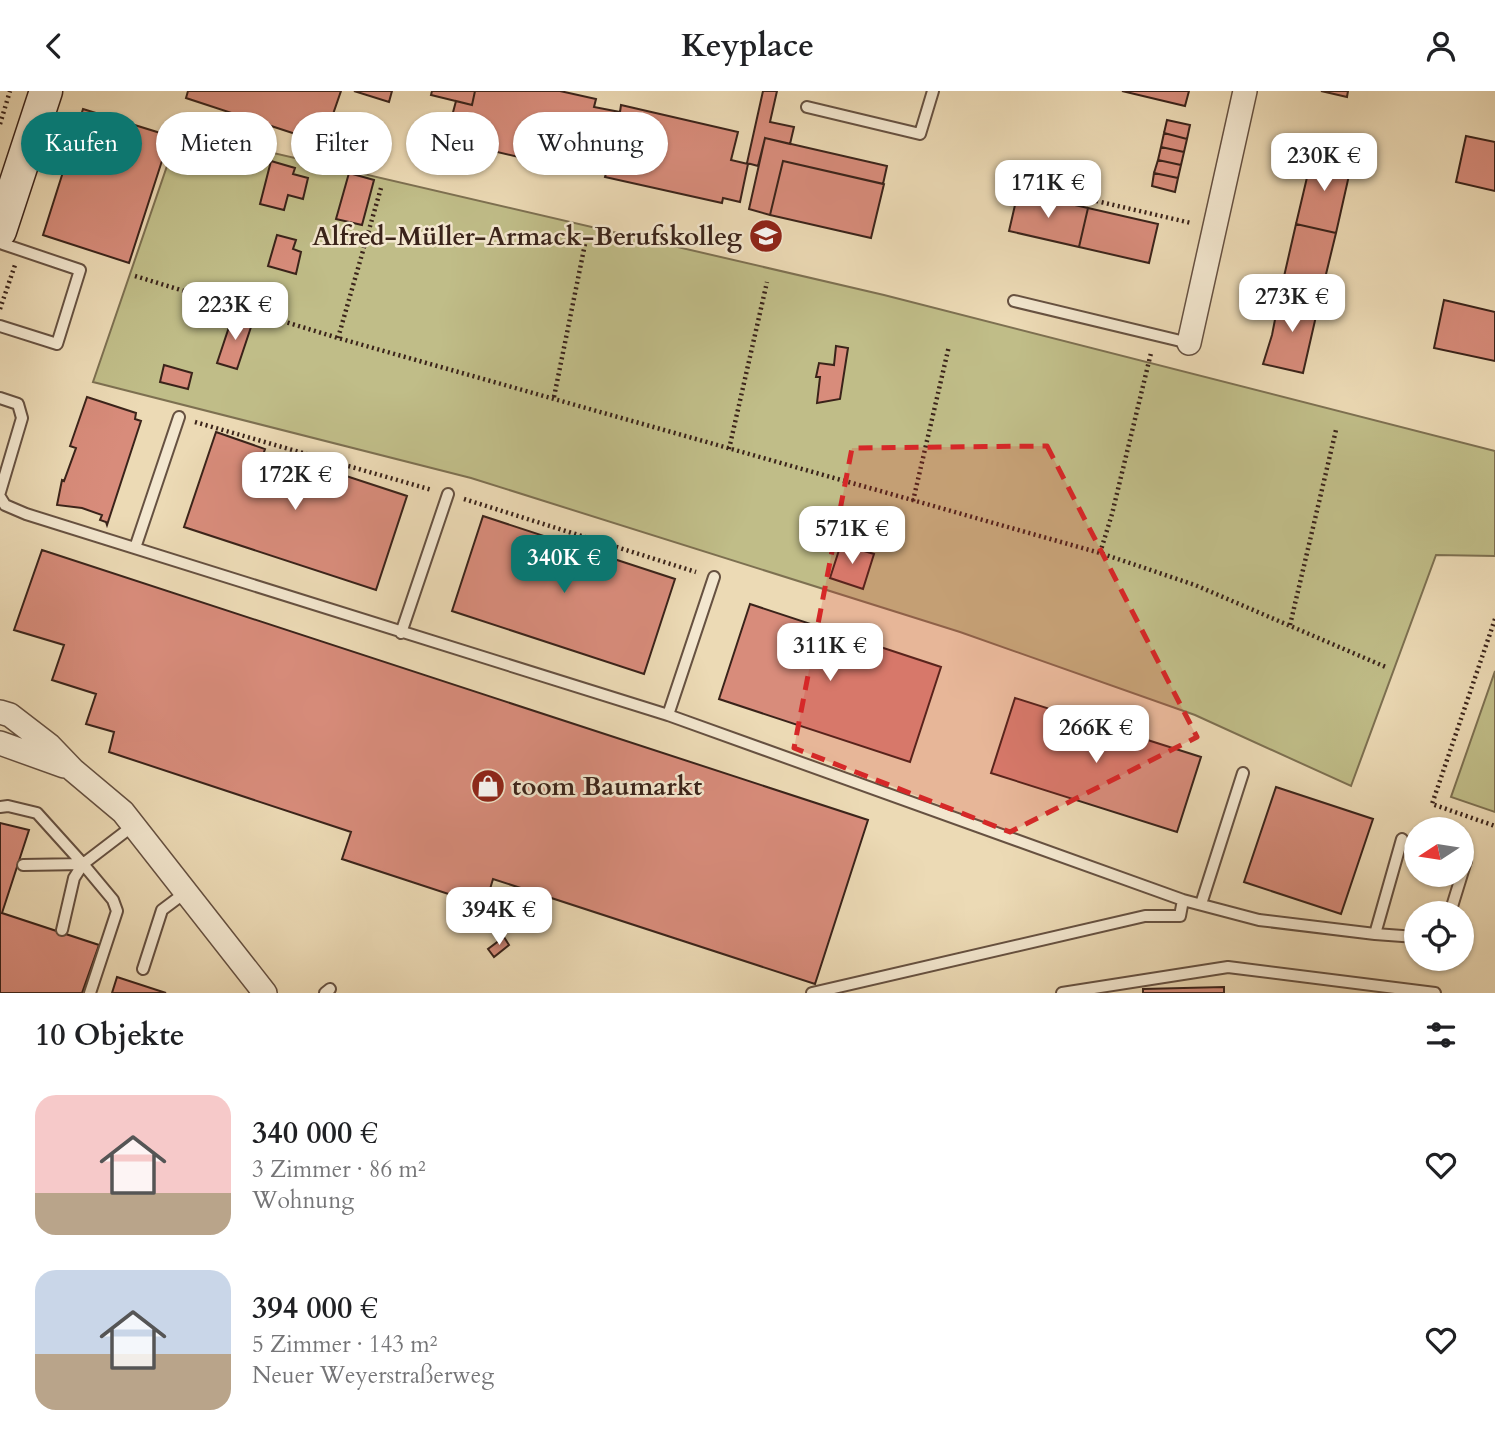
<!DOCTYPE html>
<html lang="de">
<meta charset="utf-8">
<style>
:root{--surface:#fff;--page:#f2f2f2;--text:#202124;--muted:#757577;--accent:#0f766e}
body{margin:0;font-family:Cardo,serif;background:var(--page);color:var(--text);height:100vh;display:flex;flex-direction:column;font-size:26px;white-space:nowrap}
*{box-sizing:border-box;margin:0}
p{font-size:23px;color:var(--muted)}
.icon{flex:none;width:38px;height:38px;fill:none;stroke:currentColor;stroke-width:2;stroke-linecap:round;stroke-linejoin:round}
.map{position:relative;height:902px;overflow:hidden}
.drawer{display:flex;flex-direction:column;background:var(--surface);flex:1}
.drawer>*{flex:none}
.hud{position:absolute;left:21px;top:21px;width:700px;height:63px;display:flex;gap:14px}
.needle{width:46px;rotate:258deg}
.fabs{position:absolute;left:1404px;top:726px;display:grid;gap:14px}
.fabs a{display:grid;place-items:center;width:70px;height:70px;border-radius:50%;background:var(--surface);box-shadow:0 2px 5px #0004;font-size:35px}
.price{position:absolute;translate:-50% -60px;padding:0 16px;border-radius:14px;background:#fff;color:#222;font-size:23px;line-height:46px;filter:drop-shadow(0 2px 4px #0008)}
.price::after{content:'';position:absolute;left:50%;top:42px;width:21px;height:16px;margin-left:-10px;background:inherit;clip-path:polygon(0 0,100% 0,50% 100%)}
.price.active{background:var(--accent);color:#fff}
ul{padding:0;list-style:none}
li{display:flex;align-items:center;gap:21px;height:175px;padding:0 35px}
li span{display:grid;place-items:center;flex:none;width:196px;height:140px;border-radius:21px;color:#555}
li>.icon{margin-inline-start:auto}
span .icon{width:84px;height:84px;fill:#fffc;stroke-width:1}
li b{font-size:30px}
h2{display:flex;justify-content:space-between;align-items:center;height:84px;padding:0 35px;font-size:30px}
.chip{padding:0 24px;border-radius:32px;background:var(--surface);box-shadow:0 2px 5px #0004;font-size:24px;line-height:63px}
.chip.active{background:var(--accent);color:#fff}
header{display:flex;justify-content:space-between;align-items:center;height:91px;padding:0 35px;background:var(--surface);font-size:32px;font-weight:700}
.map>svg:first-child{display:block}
.green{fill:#c0bd88;stroke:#7d7051;stroke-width:2}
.building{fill:#d88c7b;stroke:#3a231a;stroke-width:2}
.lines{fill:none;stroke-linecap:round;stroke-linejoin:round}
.lane-casing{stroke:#665141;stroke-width:14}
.street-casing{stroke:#665141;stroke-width:26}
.secondary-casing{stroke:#3a231a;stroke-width:35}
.path{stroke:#3a231a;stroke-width:4.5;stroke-dasharray:2 3.5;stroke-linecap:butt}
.lane{stroke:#f3e7cf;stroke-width:10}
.street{stroke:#f3e7cf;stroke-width:23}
.secondary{stroke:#f3e7cf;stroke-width:32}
.marked{fill:#d62828;fill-opacity:0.2;stroke:#d62828;stroke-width:5;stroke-dasharray:14 9;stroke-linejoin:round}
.labels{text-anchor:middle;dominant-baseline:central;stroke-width:5;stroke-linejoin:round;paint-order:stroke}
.poi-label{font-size:26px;font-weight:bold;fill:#3a231a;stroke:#f3e7cf;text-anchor:end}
</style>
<header><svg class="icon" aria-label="back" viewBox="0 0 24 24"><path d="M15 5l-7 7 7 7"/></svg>Keyplace<svg class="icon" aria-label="person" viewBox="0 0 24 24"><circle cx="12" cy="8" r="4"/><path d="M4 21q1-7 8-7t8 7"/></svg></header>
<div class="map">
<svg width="1495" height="902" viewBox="0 0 1495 902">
<rect width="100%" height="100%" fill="#ecdab5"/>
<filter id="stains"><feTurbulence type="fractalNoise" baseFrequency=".00286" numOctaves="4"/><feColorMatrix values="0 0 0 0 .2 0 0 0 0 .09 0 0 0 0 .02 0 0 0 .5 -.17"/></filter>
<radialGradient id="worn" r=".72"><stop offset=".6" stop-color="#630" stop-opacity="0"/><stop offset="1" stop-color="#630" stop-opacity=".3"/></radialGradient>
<!-- green -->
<path class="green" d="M179,40L884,204L1495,360V465L1436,464L1351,695L1195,624L960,541L471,387L93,291Z
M1495,580V721L1451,706Z"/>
<!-- building -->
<path class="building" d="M188,0H341L323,52L186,7Z
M354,0H392L389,11Z
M432,0H475L472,14L431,4Z
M475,0H560L596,8L594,16L620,21L621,14L738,41L731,69L748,73L740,111L723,107L722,112L605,86L607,79L581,73L579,80L463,53L464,48L447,44L456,10L472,14Z
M763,0H777L770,31L794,36L790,53L765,47L758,75L747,72Z
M1122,0H1189L1185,15Z
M1321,0H1348L1347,6Z
M83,18L170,45L129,172L43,144Z
M1167,29L1190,34L1187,48L1164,42Z
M1164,42L1187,48L1184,61L1161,56Z
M1466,45L1495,51V100L1456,91Z
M765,47L887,75L883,93L783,70L770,124L749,118Z
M1161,56L1184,61L1181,74L1158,69Z
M1313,61L1352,71L1336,142L1296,133Z
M1158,69L1181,74L1178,87L1154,82Z
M271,70L295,77L293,83L308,87L303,108L288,104L284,119L260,113Z
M783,70L884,93L871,147L770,124Z
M349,82L374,89L362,134L336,128Z
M1154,82L1178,87L1175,101L1152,95Z
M1018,101L1088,117L1079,156L1009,140Z
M1088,117L1158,133L1149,172L1079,156Z
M1296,133L1336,142L1319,212L1280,203Z
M277,144L296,149L293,158L301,161L296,183L268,175Z
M1280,203L1319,212L1303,282L1263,273L1272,244Z
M1444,209L1495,221V270L1434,257Z
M233,224L253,230L237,278L217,272Z
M836,255L848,257L840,308L817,312L820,286H816L819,272L834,274Z
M164,274L192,282L188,298L160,291Z
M87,306L136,322L135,328L141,330L107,434L106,431L100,429L102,424L82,417L57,414L62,389L64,390L76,357L70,355Z
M216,341L265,358L263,364L332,386L334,381L407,405L376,499L184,436Z
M483,425L675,488L644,583L452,520Z
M841,453L874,463L863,498L830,487Z
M42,459L868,729L815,893L493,788L485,815L342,768L351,741L109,661L114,641L86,633L96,603L52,589L64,554L14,539Z
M750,513L941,576L910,671L719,608Z
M1015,607L1201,666L1177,741L991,682Z
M1276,696L1373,728L1341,823L1244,791Z
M0,732L29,739L2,822L99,854L82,902H0Z
M504,846L509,854L494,866L488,858Z
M117,886L166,902H112Z
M1224,896V902H1143V898Z"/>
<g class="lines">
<!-- lane casing -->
<g class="lane-casing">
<path id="lane" d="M807,16L920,43L933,0
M0,152L80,179L57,253L0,235
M1014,210L1189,252
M0,307L18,313L22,327L0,401
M0,406L5,414L26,423L668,624L1183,809L1259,829L1375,843L1402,748
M135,457L179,326
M401,542L448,403
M668,624L714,486
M0,716L8,715L37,722L83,773L134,734
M83,773L113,809L117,820L90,902
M23,774L83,773
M1201,813L1243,682
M1450,822L1466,770
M62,839L74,787L83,773
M1375,843L1416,846
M143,878L162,819L186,801
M325,902L330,898
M812,902L1145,825H1180L1183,809
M1062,902L1228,876L1435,902"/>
</g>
<!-- street casing -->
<g class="street-casing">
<path id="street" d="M1189,252L1245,0
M0,621L10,624L49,654L73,679L123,721L265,902
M0,652L64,675"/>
</g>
<!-- secondary casing -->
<g class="secondary-casing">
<path id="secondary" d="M0,140L46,0"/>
</g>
<!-- path -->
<path class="path" d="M0,33L10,0
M1032,95L1191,132
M135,185L338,247L1100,462L1195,494L1388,577
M0,218L15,174
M338,247L381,97
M554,306L585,153
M195,331L432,399
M729,358L767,191
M464,408L696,481
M913,410L949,255
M1100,462L1112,423L1151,262
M1495,528L1432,713L1495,735
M1290,534L1336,339"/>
<!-- lane -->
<use href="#lane" class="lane"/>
<!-- street -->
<use href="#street" class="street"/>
<!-- secondary -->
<use href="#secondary" class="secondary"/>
</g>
<!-- marked area -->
<path class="marked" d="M1047,355L1197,646L1010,741L794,657L852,357Z"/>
<!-- icons -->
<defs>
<g id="school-disc" transform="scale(1.75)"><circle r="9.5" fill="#8f2418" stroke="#f3e7cf"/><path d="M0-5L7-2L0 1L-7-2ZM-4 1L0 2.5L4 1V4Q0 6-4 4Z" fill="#fff"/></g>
<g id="shop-disc" transform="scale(1.75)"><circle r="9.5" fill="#8f2418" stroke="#f3e7cf"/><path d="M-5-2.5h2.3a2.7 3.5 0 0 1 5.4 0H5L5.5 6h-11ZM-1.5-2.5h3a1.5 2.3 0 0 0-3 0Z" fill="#fff"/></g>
</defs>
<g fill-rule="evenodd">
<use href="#school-disc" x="766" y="145"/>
<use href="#shop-disc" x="488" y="695"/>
</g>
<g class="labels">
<!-- poi labels -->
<g class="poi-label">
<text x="742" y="145">Alfred-Müller-Armack-Berufskolleg</text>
<text x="512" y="695" text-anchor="start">toom Baumarkt</text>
</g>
</g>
<rect width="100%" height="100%" filter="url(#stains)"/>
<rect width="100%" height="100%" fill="url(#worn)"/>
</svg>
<div class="fabs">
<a><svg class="needle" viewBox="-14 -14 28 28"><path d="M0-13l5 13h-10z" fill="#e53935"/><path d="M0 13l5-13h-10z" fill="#757577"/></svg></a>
<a><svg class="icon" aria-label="locate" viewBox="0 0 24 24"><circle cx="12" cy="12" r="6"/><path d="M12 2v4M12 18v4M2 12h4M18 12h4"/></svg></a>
</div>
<b class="price" style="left:1324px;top:102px">230K €</b>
<b class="price" style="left:1048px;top:129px">171K €</b>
<b class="price" style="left:1292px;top:243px">273K €</b>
<b class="price" style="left:235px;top:251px">223K €</b>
<b class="price" style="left:295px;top:421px">172K €</b>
<b class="price" style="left:852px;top:475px">571K €</b>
<b class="price active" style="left:564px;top:504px">340K €</b>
<b class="price" style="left:830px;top:592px">311K €</b>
<b class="price" style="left:1096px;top:674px">266K €</b>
<b class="price" style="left:499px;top:856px">394K €</b>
<div class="hud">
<a class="chip active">Kaufen</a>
<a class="chip">Mieten</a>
<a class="chip">Filter</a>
<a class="chip">Neu</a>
<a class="chip">Wohnung</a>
</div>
</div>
<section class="drawer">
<h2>10 Objekte<svg class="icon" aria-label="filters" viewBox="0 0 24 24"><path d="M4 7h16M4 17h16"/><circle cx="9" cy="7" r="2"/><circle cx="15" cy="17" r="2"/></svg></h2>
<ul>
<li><span style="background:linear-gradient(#f6c9c9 70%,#b9a48a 0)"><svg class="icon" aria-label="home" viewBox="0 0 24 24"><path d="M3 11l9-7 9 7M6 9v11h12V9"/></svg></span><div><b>340 000 €</b><p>3 Zimmer · 86 m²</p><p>Wohnung</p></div><svg class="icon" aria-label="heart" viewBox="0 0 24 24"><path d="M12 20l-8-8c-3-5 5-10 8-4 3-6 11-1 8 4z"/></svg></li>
<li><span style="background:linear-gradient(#c9d6e8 60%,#b9a48a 0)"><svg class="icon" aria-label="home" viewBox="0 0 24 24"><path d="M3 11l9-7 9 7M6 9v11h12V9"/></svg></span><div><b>394 000 €</b><p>5 Zimmer · 143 m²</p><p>Neuer Weyerstraßerweg</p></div><svg class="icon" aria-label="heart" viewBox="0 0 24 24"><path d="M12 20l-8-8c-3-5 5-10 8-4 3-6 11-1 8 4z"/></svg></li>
</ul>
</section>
